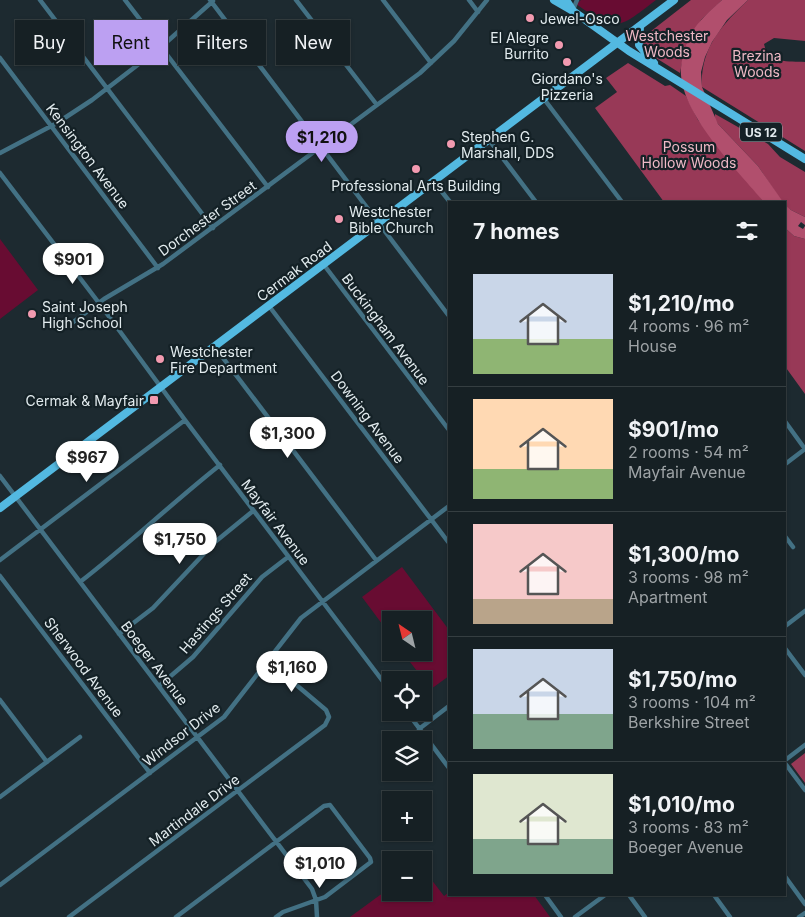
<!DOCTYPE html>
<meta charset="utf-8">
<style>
:root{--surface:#162024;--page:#232d31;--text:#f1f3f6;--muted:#9ea3a6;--line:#353e41;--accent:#bca0f2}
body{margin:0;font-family:Inter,sans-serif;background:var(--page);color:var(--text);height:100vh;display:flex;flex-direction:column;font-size:19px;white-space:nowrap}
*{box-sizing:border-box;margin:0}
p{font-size:16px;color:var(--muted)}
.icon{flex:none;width:28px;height:28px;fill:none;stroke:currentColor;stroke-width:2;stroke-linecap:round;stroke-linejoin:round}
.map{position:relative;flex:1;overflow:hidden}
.panel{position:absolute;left:448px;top:201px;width:338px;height:695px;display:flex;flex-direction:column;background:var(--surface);border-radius:0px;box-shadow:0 1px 4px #0004,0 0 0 1px var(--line)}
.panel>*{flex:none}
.hud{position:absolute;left:15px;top:20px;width:358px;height:45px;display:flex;gap:10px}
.needle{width:32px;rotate:325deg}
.tools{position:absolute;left:382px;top:611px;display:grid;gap:10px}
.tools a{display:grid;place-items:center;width:50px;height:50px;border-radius:0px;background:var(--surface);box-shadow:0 1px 4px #0004,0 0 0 1px var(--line);font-size:25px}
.price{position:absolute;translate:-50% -42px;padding:0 11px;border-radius:18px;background:#fff;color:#222;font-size:16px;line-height:32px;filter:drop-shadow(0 1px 2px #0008)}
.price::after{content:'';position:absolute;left:50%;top:30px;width:15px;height:11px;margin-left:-8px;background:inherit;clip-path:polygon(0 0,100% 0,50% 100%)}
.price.selected{background:var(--accent);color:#111}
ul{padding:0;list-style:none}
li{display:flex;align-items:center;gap:15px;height:125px;padding:0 25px}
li+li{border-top:1px solid var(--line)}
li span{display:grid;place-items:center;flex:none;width:140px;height:100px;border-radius:0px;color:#555}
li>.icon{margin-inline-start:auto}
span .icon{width:60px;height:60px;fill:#fffc;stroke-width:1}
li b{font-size:21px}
h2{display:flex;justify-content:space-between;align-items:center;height:60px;padding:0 25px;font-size:21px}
.pill{padding:0 18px;border-radius:0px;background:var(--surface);box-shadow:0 1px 4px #0004,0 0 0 1px var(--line);font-size:18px;line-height:45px}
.pill.selected{background:var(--accent);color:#111}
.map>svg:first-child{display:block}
.green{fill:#680c32}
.forest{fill:#983957}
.water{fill:#b14f6d}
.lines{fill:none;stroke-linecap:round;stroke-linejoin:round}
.minor{stroke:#437184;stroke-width:4.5}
.primary{stroke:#53b9e1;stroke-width:8}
.poi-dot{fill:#f29ab0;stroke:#142126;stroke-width:2}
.labels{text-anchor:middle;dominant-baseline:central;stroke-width:4.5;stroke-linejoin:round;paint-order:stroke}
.shield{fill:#142126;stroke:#a4aeb2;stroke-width:1}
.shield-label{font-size:12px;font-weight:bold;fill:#e2ebee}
.poi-label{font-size:14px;fill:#e2ebee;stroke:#142126;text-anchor:start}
.park-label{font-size:14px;fill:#efb9c6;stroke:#142126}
.street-label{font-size:14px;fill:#e2ebee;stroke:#142126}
</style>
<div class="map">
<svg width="805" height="917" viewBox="0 0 805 917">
<rect width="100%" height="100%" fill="#1d2a30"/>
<!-- green -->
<path class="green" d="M581,0H656C618,29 617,33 576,4Z
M0,239L38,290L0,319Z
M402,567L449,630V676L431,689L403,653L424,652V620H391V636L362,597Z
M424,870L444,896L449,892V895H534L550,917H350L391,887V892H424Z"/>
<!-- forest -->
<path class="forest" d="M691,0H722L701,20L684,53L680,73L648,53L641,43L646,35Z
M748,0H805V41L774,38L764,44C768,64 789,61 805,62V151L702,87C700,48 722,25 748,0Z
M628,63L665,86L670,85L686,96L698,120L764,202H664L595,108L617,92L606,78Z
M715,114L768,144L780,157L805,172V217L791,210L784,205L758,166L718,124L715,119Z
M784,227L794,236L805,239V394L784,365Z
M805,753V783L791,764Z"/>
<!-- water -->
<path class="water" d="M722,0H748L727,20L712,42L705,57L701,72L702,87L718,124L758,166L783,202H764C738,171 684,117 681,75C680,63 685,45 691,34C698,21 711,10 722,0Z
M784,204L791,210L805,217V225L801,222L798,226L803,229L805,226V239L794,236L784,227Z"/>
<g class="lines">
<!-- minor -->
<path class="minor" d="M40,0L213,228
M125,0L268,187
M210,0L449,316
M296,0L377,105
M383,0L431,63
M469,0L478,12
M573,10L577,0
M0,58L158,268
M544,99L622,202
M489,140L536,202
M0,153L57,123L92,100L161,47L213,1
M0,173L102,307L185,420L391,692
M434,182L450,202
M324,265L449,430
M269,306L449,543
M68,326L104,299L163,264L420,73L454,41L487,0
M214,346L376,560
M784,420L805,449
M784,465L805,449
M0,476L312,889L316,900L317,917
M784,535L793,547
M0,560L185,420
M0,576L150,773
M80,582C128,545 172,503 220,465
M784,627L805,611
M119,634L153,608L215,542L253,511
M784,647L805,675
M159,686L193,657L262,577L288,557
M0,700L47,762
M407,712L449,768
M419,729L449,706
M784,761L805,745
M784,762L805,790
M0,797L80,737
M784,875L805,904
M0,885L224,717L301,618L449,506
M545,895L561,917
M629,895L645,917
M714,895L730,917
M69,917L325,725L329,717L326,710L268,661
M176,917L324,806L330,805L370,858L371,862L325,897L283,912L276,917
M575,917L605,895
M799,917L805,913"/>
<!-- primary -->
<path class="primary" d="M554,0L573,11L629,51L805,159
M566,0L573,11
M640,26L639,45L654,63
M0,508L674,0"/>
</g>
<!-- markers -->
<g class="poi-dot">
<circle cx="530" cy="18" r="5"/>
<circle cx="559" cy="45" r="5"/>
<circle cx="567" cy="62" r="5"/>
<circle cx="451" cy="144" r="5"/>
<circle cx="416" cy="169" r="5"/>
<circle cx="339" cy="219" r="5"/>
<circle cx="32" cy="314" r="5"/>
<circle cx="160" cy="359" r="5"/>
<rect x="149" y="395" width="10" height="10" rx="2.5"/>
</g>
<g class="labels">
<!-- shield labels -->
<rect class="shield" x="740" y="122.5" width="42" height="19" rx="4"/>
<g class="shield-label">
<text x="761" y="132">US 12</text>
</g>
<!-- poi labels -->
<g class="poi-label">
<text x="540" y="18">Jewel-Osco</text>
<text x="549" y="37" text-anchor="end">El Alegre<tspan x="549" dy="16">Burrito</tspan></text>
<text x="567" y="78" text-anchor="middle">Giordano's<tspan x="567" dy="16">Pizzeria</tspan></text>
<text x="461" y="136">Stephen G.<tspan x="461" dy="16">Marshall, DDS</tspan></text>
<text x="416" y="185" text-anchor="middle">Professional Arts Building</text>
<text x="349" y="211">Westchester<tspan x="349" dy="16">Bible Church</tspan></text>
<text x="42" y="306">Saint Joseph<tspan x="42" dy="16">High School</tspan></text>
<text x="170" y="351">Westchester<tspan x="170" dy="16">Fire Department</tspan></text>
<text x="144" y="400" text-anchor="end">Cermak &amp; Mayfair</text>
</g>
<!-- park labels -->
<g class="park-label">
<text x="667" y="35">Westchester<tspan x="667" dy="16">Woods</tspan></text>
<text x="757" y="55">Brezina<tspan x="757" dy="16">Woods</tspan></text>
<text x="689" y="146">Possum<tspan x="689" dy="16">Hollow Woods</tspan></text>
</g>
<!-- street labels -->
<g class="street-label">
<text transform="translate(88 156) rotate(53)">Kensington Avenue</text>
<text transform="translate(207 218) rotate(-36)">Dorchester Street</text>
<text transform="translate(294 271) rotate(-37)">Cermak Road</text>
<text transform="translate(386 329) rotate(53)">Buckingham Avenue</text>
<text transform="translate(368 417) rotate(53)">Downing Avenue</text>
<text transform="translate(276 522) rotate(53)">Mayfair Avenue</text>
<text transform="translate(215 613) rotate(-49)">Hastings Street</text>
<text transform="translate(155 663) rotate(53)">Boeger Avenue</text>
<text transform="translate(84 667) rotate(53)">Sherwood Avenue</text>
<text transform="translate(181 734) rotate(-38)">Windsor Drive</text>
<text transform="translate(194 810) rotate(-37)">Martindale Drive</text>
</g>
</g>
</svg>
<div class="tools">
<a><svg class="needle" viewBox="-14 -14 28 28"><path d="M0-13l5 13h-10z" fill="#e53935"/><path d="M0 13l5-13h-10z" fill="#9ea3a6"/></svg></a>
<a><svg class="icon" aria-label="locate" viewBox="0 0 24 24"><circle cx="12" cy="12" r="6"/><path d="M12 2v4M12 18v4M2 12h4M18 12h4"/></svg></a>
<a><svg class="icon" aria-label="layers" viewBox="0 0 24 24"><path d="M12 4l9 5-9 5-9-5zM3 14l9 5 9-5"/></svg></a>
<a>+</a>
<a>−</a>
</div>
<b class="price selected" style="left:322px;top:163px">$1,210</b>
<b class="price" style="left:73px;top:285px">$901</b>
<b class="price" style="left:288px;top:459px">$1,300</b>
<b class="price" style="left:87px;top:483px">$967</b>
<b class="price" style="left:180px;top:565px">$1,750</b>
<b class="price" style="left:292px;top:693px">$1,160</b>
<b class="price" style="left:320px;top:889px">$1,010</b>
<div class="hud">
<a class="pill">Buy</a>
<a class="pill selected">Rent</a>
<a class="pill">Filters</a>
<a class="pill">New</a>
</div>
<section class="panel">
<h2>7 homes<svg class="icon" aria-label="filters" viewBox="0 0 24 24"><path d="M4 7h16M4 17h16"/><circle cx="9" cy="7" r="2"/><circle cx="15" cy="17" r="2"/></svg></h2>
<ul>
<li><span style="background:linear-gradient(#c9d6e8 65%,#8fb573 0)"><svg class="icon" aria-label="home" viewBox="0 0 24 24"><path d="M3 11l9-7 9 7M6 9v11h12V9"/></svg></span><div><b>$1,210/mo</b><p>4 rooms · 96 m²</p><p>House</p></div></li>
<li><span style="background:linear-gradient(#ffd9b3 70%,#8fb573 0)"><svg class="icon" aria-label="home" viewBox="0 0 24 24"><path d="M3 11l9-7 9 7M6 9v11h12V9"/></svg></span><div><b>$901/mo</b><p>2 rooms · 54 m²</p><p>Mayfair Avenue</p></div></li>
<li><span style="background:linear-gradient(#f6c9c9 75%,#b9a48a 0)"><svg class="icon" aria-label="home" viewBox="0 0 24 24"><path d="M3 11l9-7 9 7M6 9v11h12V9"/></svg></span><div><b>$1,300/mo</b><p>3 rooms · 98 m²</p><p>Apartment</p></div></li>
<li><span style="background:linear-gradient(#c9d6e8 65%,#7fa58c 0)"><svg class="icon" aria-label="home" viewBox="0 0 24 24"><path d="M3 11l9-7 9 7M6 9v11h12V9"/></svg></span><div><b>$1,750/mo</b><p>3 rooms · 104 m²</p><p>Berkshire Street</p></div></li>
<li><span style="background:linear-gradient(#dfe7d0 65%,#7fa58c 0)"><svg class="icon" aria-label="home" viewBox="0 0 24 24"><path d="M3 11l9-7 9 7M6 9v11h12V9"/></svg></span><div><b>$1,010/mo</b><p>3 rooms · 83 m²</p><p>Boeger Avenue</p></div></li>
</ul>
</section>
</div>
